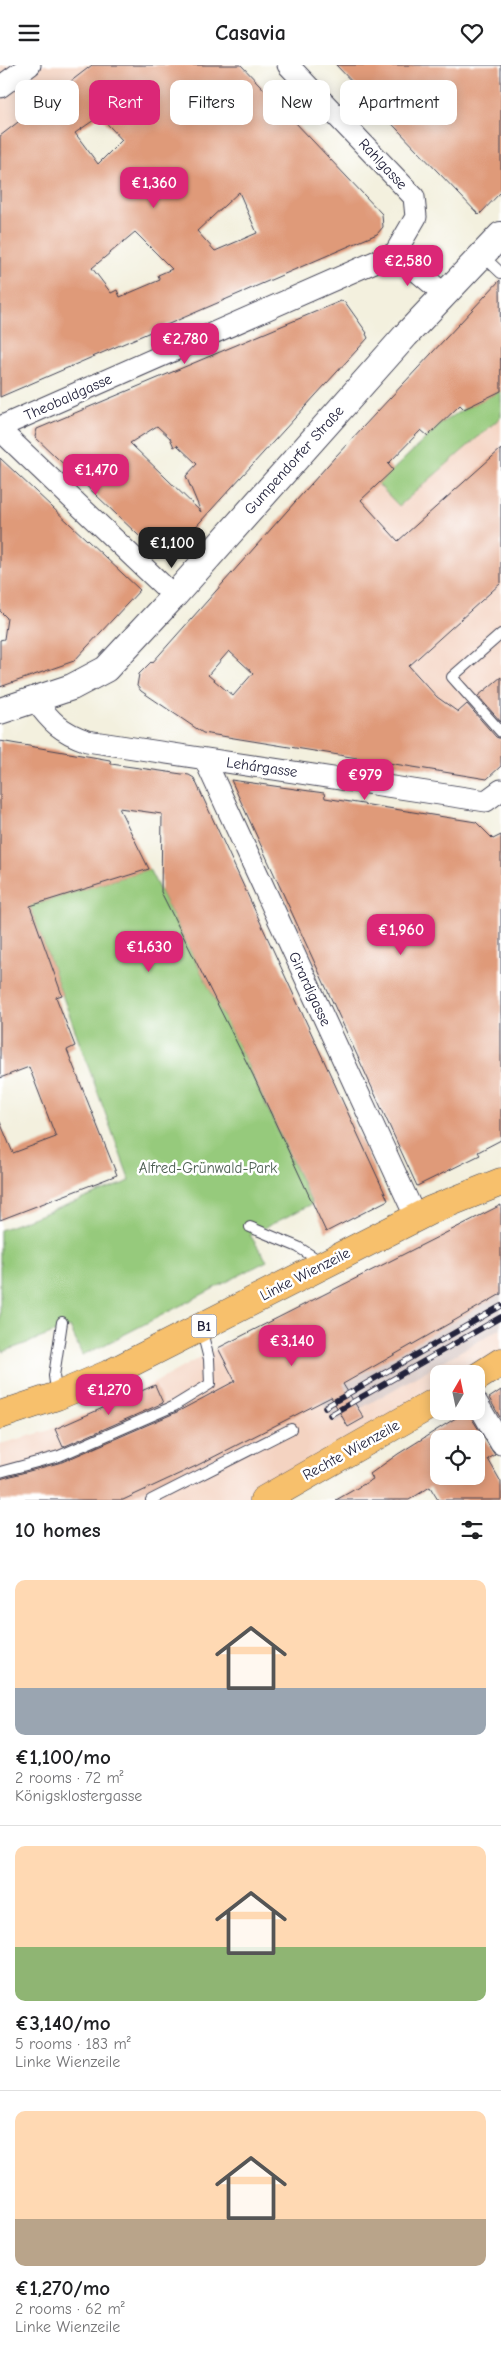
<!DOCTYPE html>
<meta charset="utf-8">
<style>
:root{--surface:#fff;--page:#f6f6f6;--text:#202124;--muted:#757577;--line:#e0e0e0;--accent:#db2777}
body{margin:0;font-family:"Comic Neue",sans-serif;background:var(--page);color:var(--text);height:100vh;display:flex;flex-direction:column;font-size:19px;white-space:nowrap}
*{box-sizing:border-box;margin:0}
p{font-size:16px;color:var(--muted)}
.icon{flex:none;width:28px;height:28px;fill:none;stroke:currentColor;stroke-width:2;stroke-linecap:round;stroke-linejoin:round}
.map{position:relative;height:1435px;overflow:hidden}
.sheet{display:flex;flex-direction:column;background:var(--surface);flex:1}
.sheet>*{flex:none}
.hud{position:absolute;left:15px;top:15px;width:471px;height:45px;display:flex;gap:10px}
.needle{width:32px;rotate:9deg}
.tools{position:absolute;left:430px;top:1300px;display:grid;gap:10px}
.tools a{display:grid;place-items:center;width:55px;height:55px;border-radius:10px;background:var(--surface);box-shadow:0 2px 12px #0003;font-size:25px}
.price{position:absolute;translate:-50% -42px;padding:0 11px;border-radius:10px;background:var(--accent);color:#fff;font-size:16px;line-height:32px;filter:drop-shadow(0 1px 2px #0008)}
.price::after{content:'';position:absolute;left:50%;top:30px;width:15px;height:11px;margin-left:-8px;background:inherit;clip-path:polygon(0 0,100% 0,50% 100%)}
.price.active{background:#222;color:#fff}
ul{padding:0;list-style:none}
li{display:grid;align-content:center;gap:10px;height:265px;padding:0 15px}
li+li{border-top:1px solid var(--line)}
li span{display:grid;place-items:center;height:155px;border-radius:10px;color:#555}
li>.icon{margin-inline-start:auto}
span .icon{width:90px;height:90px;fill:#fffc;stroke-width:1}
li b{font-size:21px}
h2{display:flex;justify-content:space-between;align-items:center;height:60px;padding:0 15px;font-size:21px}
.pill{padding:0 18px;border-radius:10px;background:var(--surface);box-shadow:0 2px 12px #0003;font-size:18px;line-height:45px}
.pill.active{background:var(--accent);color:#fff}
header{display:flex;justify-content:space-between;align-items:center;height:65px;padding:0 15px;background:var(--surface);font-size:22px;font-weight:600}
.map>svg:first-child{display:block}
.built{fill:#f4d3c1}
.industrial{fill:#d0c0bc}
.green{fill:#96ca7b;stroke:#5c765b}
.building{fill:#df9a79;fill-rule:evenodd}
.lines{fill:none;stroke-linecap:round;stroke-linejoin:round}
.service-casing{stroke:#414153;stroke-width:12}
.minor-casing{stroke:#414153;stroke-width:23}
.tertiary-casing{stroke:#414153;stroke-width:28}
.primary-casing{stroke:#414153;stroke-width:29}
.service{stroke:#fff;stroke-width:10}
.minor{stroke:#fff;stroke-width:21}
.tertiary{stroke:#fff;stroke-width:26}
.primary{stroke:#f7c06c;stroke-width:28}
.rail-casing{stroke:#22223b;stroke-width:5.5}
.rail{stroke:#fff;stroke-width:4;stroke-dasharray:11;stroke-linecap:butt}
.labels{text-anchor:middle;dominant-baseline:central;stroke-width:5;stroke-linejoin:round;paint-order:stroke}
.shield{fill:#fff;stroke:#646476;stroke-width:1}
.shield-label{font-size:14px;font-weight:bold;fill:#22223b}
.street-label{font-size:15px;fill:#22223b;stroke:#fff}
.park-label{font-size:15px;fill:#4b5d51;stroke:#fff}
</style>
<header><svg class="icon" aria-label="menu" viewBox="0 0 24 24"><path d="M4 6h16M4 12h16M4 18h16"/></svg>Casavia<svg class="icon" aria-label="heart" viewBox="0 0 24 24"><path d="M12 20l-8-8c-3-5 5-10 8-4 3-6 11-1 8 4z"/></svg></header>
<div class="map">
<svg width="501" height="1435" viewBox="0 0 501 1435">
<rect width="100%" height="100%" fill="#fff"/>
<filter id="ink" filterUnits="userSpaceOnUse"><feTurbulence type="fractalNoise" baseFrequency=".02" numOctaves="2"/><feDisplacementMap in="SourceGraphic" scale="10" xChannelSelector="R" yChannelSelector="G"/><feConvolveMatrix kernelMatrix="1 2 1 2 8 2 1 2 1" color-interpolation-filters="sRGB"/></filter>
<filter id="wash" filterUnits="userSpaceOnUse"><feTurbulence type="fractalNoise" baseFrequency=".0096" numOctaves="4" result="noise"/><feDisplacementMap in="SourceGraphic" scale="20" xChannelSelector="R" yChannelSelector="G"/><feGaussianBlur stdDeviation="1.12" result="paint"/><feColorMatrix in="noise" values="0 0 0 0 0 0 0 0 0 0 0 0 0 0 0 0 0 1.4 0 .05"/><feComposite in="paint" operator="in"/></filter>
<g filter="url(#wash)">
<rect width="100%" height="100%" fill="#f3f0de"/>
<!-- built -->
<path class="built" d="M0,0H92L0,71Z
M501,326V679L437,632L282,452L335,392L366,430L443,357Z
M501,1139V1289L469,1309H439V1327L258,1435H0V1379L47,1366L156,1317L217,1283Z"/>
<!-- industrial -->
<path class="industrial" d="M501,1229V1263L335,1358L320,1333Z"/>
<!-- green -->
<path class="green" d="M501,326V352L399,441L378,419L443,357L464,344Z
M149,804L241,986L312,1139L250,1170L267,1196L100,1282L82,1290L70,1262L3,1287L0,1279V1165L130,1116L28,836L37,839Z"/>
<g id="blocks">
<!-- building -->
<path class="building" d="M92,0H241L382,149L383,162L377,169L0,332V71ZM100,51L122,75L98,99L75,68ZM239,127L257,168L215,186L197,166ZM135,167L172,204L158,210L160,215L120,232L117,225L111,228L92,203Z
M336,0H501V127L479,150Z
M500,215L501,326L464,344L460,340L428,371L421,365L388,399L393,405L361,435L398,476L501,384V518L409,601L437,632L458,647L467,639L496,672L501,674V701L487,714L203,668L141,626L137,621L139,609L151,597L152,598L335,392ZM229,586L253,608L233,631L208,610Z
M341,236L345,237L367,268L366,269L368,273L169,491H162L157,488L35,372L37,364ZM157,361L170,373L174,382L177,380L197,399L186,411L201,447L130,378Z
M0,393L140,525L74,596L0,622V575L4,574L7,553L0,546Z
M501,612V657L478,631Z
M0,676L110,695L111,699L189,710L194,713L388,1135L326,1167L253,1010L161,827L162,749L119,743L149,804L30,841L62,930L56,932L75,981L67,985L117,1110L0,1155V1057L13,1088L56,1072L29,1002L0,1013Z
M231,715L324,728L325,733L476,757L493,774L501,770V1075L478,1087L480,1090L417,1121Z
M501,1140V1229L343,1319L364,1353L348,1362L331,1332L196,1401L123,1435H0V1414L62,1397L177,1347L235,1316L218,1283Z
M155,1320L163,1338L63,1382L55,1364Z
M501,1325V1354L489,1333Z
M467,1346L495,1390L488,1394L501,1417V1435H438L430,1422L409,1435H336L373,1414L370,1409L398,1389ZM439,1374H476V1411H439Z"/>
</g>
</g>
<g filter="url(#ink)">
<use href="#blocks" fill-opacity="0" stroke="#414153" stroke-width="1"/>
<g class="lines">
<!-- service casing -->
<g class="service-casing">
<path id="service" d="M483,191L501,208
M501,569L452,612L501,667
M250,1162L298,1182L323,1198
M57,1331L54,1311L62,1257
M0,1407L59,1391L174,1341L210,1319L209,1294L201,1263
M151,1435L291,1364"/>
</g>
<!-- minor casing -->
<g class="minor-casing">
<path id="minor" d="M288,0L414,132L416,152L395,188
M0,22L30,0
M395,188L444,229
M0,362L395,188
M0,365L174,531
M35,635C51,657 61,667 87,676L486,736L501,725
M205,695L416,1153
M476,1336L501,1379"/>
</g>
<!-- tertiary casing -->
<g class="tertiary-casing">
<path id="tertiary" d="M0,646L72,622L106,604L174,531L406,270L501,170"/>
</g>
<!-- primary casing -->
<g class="primary-casing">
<path id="primary" d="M476,1313L501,1297
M0,1350L57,1331L109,1309L431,1145L501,1117
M264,1435L439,1335"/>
</g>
<!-- service -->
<use href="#service" class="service"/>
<!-- minor -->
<use href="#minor" class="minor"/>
<!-- tertiary -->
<use href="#tertiary" class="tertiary"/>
<!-- primary -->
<use href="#primary" class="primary"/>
<!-- rail casing -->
<g class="rail-casing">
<path id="rail" d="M325,1342L501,1241
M330,1350L501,1252"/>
</g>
<!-- rail -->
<use href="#rail" class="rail"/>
</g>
</g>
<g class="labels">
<!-- shield labels -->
<rect class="shield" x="191.5" y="1249.5" width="25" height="23" rx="4"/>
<g class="shield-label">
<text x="204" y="1261">B1</text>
</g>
<!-- street labels -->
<g class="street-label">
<text transform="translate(383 99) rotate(47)">Rahlgasse</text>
<text transform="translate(68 332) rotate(-24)">Theobaldgasse</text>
<text transform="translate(294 395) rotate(-48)">Gumpendorfer Straße</text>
<text transform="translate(262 702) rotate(8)">Lehárgasse</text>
<text transform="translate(310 924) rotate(65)">Girardigasse</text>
<text transform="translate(305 1209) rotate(-27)">Linke Wienzeile</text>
<text transform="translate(351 1385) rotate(-29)">Rechte Wienzeile</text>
</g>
<!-- park labels -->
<g class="park-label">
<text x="208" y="1103">Alfred-Grünwald-Park</text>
</g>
</g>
</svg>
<div class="tools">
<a><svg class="needle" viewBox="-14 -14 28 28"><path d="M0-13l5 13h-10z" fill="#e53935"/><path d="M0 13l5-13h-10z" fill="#757577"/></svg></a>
<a><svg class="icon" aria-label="locate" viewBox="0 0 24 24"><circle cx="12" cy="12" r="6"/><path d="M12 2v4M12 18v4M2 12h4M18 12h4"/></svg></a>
</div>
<b class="price" style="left:154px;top:144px">€1,360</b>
<b class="price" style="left:408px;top:222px">€2,580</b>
<b class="price" style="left:185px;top:300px">€2,780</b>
<b class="price" style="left:96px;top:431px">€1,470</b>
<b class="price active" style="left:172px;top:504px">€1,100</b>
<b class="price" style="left:365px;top:736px">€979</b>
<b class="price" style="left:401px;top:891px">€1,960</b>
<b class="price" style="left:149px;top:908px">€1,630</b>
<b class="price" style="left:292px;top:1302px">€3,140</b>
<b class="price" style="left:109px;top:1351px">€1,270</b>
<div class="hud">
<a class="pill">Buy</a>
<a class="pill active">Rent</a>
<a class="pill">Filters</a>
<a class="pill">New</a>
<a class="pill">Apartment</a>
</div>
</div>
<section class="sheet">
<h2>10 homes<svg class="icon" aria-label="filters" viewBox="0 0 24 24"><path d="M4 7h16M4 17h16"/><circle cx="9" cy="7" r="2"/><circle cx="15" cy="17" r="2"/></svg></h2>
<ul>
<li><span style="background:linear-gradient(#ffd9b3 70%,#9aa5b1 0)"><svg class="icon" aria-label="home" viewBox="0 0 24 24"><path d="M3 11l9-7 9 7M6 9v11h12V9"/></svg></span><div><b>€1,100/mo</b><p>2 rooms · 72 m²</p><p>Königsklostergasse</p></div></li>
<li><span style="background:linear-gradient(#ffd9b3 65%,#8fb573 0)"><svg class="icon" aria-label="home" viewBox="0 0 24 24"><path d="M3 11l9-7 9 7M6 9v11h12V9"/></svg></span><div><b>€3,140/mo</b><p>5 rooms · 183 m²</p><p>Linke Wienzeile</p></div></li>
<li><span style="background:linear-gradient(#ffd9b3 70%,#b9a48a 0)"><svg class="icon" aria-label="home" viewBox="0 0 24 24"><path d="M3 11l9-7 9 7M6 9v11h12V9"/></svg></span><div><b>€1,270/mo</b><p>2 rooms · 62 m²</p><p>Linke Wienzeile</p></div></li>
</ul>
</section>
